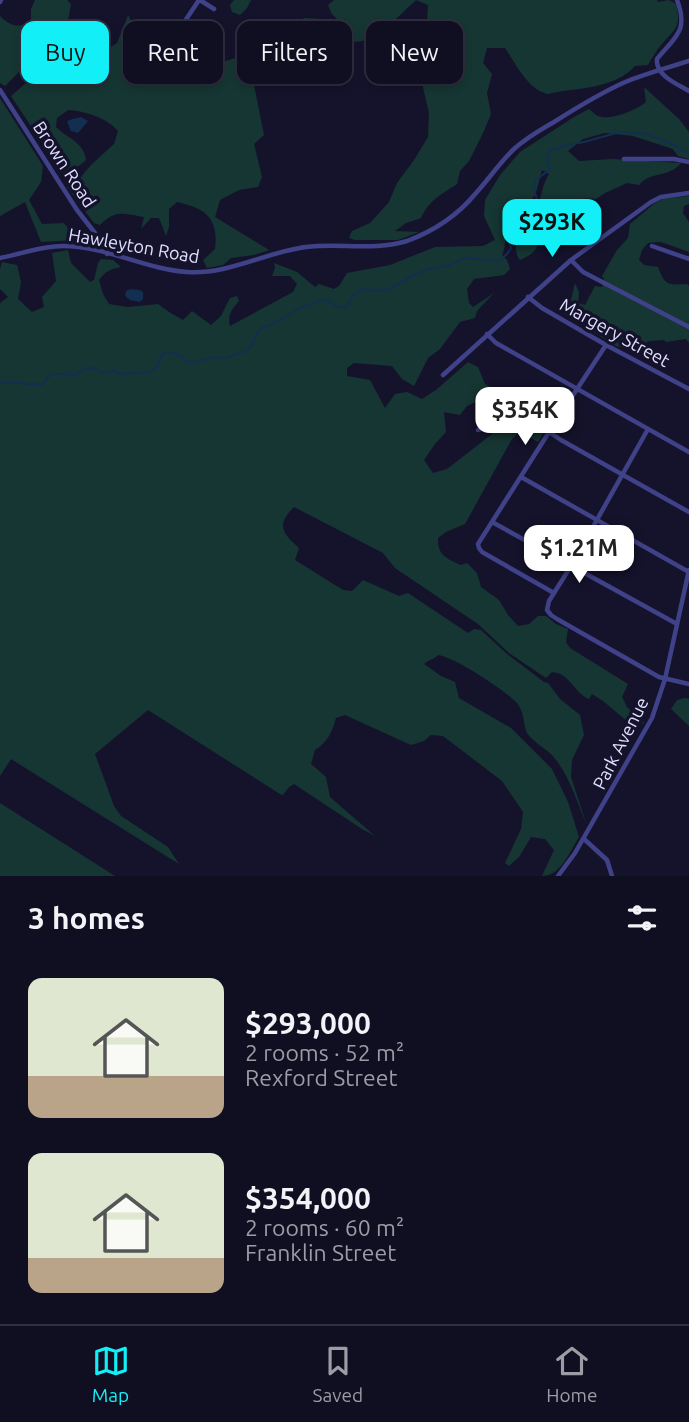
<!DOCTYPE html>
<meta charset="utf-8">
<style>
:root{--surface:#100e21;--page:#19172a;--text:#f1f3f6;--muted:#9c9ca5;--line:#302e3f;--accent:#12eff6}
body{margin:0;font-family:Ubuntu,sans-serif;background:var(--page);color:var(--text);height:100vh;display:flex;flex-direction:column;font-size:26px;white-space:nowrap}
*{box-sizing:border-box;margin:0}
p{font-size:23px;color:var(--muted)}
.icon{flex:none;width:38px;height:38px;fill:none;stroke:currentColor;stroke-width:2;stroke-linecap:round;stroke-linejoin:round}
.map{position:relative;height:876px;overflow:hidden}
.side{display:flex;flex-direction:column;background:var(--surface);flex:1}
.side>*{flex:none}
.guide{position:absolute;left:21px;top:21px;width:648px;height:63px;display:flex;gap:14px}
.price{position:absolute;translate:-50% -60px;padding:0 16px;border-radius:14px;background:#fff;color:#222;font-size:23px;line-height:46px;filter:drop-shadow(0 2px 4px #0008)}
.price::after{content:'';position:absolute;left:50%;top:42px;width:21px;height:16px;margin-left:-10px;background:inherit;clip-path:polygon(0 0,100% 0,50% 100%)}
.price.current{background:var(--accent);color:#111}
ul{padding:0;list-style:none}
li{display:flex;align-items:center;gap:21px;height:175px;padding:0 28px}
li span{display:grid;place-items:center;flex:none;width:196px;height:140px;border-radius:14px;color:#555}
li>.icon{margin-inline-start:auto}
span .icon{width:84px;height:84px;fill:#fffc;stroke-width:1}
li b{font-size:30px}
h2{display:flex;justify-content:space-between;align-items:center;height:84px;padding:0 28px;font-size:30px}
.tag{padding:0 24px;border-radius:14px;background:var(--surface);box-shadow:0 4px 10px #0003,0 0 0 2px var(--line);font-size:24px;line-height:63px}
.tag.current{background:var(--accent);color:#111}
.tabs{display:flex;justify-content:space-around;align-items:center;height:98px;border-top:2px solid var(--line);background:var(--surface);font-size:19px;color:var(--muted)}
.tabs a{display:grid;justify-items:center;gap:4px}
.tabs .current{color:var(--accent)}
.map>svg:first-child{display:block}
.green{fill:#163633}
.water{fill:#122e51}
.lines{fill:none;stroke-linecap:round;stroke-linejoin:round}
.stream{stroke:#122e51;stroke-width:2}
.minor{stroke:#404289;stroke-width:4.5}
.labels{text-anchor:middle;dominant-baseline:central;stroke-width:7;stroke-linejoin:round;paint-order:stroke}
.street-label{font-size:18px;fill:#e0dffe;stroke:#15132c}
</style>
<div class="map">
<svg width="689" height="876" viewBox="0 0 689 876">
<rect width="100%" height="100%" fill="#15132c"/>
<!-- green -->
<path class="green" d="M35,0H67L71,4L67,26L81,40L108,49L117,43L128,15L132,22L128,42C151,54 168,47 190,37L203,48L213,65L261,50L274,55L288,43L293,26L304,18L321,19L327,31L305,36L300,39L332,38L331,45C308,52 266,59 253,80L264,135L254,144L262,177L258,187L239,190L220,200L215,217L269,250L254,255L231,258L223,265L207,268L203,260L215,249C219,218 205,208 177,202L169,209V227L166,236L159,218H151L141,229L144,217C123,214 116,209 100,225L94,223L67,187L73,181L79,179L92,164L114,144L118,131C106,117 85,111 68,110L57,118L56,127C68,139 84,142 86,160L74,170L62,173L11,96L42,69L48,59L49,47L28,40L21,47L22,69L5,86L0,83V16C10,26 19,29 31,21V9Z
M234,0H251L247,8L240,15L232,12L230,5Z
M334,0H657L658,2L669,0L676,4C682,27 675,29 661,45C656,51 652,58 648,65L635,66C613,90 577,87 548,94C528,90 516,64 505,48H487L483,63L492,74L487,93L491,114L484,131L469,161L460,171L457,184C441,195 430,199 421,218L406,223L395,231L419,232L398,240H355L349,238L352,231L370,223L389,202L397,183L414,160L428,137L429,113L417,62L427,23L428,5L416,0C404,11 369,48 351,41C347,39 345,36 342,33L341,23L332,14L328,5Z
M644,87L679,119L689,132V159L678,156L673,149L633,136L605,133L583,139L568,151L579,161L613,159L681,163C667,179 652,170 639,185L627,183L605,193L596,199C570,196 572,207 558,223C554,227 549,229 545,233C532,247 543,250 520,260C516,255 516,251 516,244C513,216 529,225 537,207C542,196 542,185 549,174L542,170C539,179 538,191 533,198C528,208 513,211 507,221C503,228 508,243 502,255L507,260L510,269L504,275L474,279L467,289L469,303L473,307L494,293L477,311L475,318L460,322L440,349L428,358L414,386L402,379L392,366L354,363L347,368V376L370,380L385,408L395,394L407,392L422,399L436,390L468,362L478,367L485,384C490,387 496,390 502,392C514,395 525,392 536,400L529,410L478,401L467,406L460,415L444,412L446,432L435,444L424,460L433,473L447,469L515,416H523L545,431L538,442L520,432L512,439L465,524L446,532L438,538C437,555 447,559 461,565L467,563L477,573L481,587L499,600L508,615L518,626L529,624L538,616H546L556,624L568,629L566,642L570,648L628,684L622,697L627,707L644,723L634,727L603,701L592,694L589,699C574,693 570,673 552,672L546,678L509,653L478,624L395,568L383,553L294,507C276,525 282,533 299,548L295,560L343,590L352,591L363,580L399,596L408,593L468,633L474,629L481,630L507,654L544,682L548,683L560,699L580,715L584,735L572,760L571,777L586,823C576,800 569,774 552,755C545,748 533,742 527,733C523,725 525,713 517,703C506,691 453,656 438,655C434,660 429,659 424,664L441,676L455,682L459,698L511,728L552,769L568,802L579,837C570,851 561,876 542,876L554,850L545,839L531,837L519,857L509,866L505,863L521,829L523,812L502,781L443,736L431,735L424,741L411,745L345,715L336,718C332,732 328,742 315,750L311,764L326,777L330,797L375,836L362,829L294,784L289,787L283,795L280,794L148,710L95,754L114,806L121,816L168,847L179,864L11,759L0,776V303L8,297L0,289V269L2,262L17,265L21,282L18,299L32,312L44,307L42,297L56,281L52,253L68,250L71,263L90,282L94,280L98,263L101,259L113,260L121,267C111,269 105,271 99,280L103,294L109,304L128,307L158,304L169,312L183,320L192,311L211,325L221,316L230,298L237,296L239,301C232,309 227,315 230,326L293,292L297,284L290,276H272L275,268L274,263L297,272L315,287L319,284L334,289L339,286L347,273L390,265L435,247L483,246L495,240L484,216L485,200L500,175L520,152L574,117L589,109C592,111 595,115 598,116C610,121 637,110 646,102Z
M0,98L43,166L41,182L29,200L42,224L64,223L77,240L41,242L25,202L0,216Z
M689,196V204L684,206L683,213L689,222V252L661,242L648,243L642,250L639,260L644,265L658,267C665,286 668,285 687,284L689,286V343L686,339L666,342L664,340L649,341L634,350L628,349L616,346L563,313L561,306L570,304L575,283L579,292L578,303L585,305L595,286L602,287L604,279L602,276L617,250L628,238L630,224L655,203L663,199Z
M685,698L689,699V726L671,709L677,700Z
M0,803L115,876H0Z"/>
<!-- water -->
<path class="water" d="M81,117L88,121L78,133L71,131L67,122L69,120Z
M131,289L139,290L143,292V299L140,302L130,300L125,296L126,291Z"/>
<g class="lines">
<!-- stream -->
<path class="stream" d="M0,383C11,381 30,384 42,385L51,374H68L73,376L90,367L104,373L113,371L119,374L149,372L156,368L162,354C173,350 179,355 188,362H196L213,357L225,358L246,351L252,345L255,336L261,328L273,324L298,309L325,299L338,307L345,308C350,303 351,297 356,293C365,286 377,292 387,290L418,273L428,269L451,265L459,260L468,258L499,261L507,254L511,248C508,240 511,232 509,223C517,213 530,211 537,200L534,189L535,181L550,169L547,159L549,151L571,144L584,142L620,132L647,134L672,144L689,154"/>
<!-- minor -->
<path class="minor" d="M200,0L214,9
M677,0C689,31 675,37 657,59C655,75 677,84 689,91
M0,2L1,0
M144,40L163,37L179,30L199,0
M0,90L77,210L102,242L107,254
M624,159H674L689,162
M652,246L689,259
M0,258C21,254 41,246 63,246C105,246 145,269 187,272C228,275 266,252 306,247C339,243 375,251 407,241C434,231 458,215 476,193C489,179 500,162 514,149C526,138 540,130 554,122C576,108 599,94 623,83C644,74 667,68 689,61
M571,260L583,272L689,327
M528,297L542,308L606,345L689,389
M487,334L496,343L689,452
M443,375L571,260L651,202L661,197L689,193
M648,429L571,566L549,601L547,610L551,615L557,619L659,677L689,684
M478,430C493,427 502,414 518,411L561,440L689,512
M521,477L689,572
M492,522L677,624
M554,593L482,552L479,548L478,544L556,421L606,345
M584,839L607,860L612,876
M558,876L575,853L652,718L665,679L689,570"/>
</g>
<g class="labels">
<!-- street labels -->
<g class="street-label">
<text transform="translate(65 164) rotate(57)">Brown Road</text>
<text transform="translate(134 245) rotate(10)">Hawleyton Road</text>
<text transform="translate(615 332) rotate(29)">Margery Street</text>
<text transform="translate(620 743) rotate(-63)">Park Avenue</text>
</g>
</g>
</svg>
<b class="price current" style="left:552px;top:259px">$293K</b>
<b class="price" style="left:525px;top:447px">$354K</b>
<b class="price" style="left:579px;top:585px">$1.21M</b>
<div class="guide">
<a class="tag current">Buy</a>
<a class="tag">Rent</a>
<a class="tag">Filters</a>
<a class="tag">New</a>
</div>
</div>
<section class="side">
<h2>3 homes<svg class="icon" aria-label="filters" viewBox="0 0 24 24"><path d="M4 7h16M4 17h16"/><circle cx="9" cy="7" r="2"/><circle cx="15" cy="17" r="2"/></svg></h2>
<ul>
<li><span style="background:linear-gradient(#dfe7d0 70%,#b9a48a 0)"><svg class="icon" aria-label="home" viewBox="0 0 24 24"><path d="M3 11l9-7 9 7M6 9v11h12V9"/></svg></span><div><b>$293,000</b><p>2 rooms · 52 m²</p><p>Rexford Street</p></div></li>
<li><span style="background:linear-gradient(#dfe7d0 75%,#b9a48a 0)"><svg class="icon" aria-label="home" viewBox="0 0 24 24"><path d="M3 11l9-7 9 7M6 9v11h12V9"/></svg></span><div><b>$354,000</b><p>2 rooms · 60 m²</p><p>Franklin Street</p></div></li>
</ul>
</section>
<nav class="tabs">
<a class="current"><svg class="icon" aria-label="map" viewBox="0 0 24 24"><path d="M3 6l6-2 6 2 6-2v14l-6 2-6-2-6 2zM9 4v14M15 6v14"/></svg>Map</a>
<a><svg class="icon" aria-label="saved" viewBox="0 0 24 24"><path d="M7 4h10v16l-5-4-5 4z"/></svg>Saved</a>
<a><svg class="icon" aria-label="home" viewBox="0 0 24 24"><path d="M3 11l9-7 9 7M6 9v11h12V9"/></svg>Home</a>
</nav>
